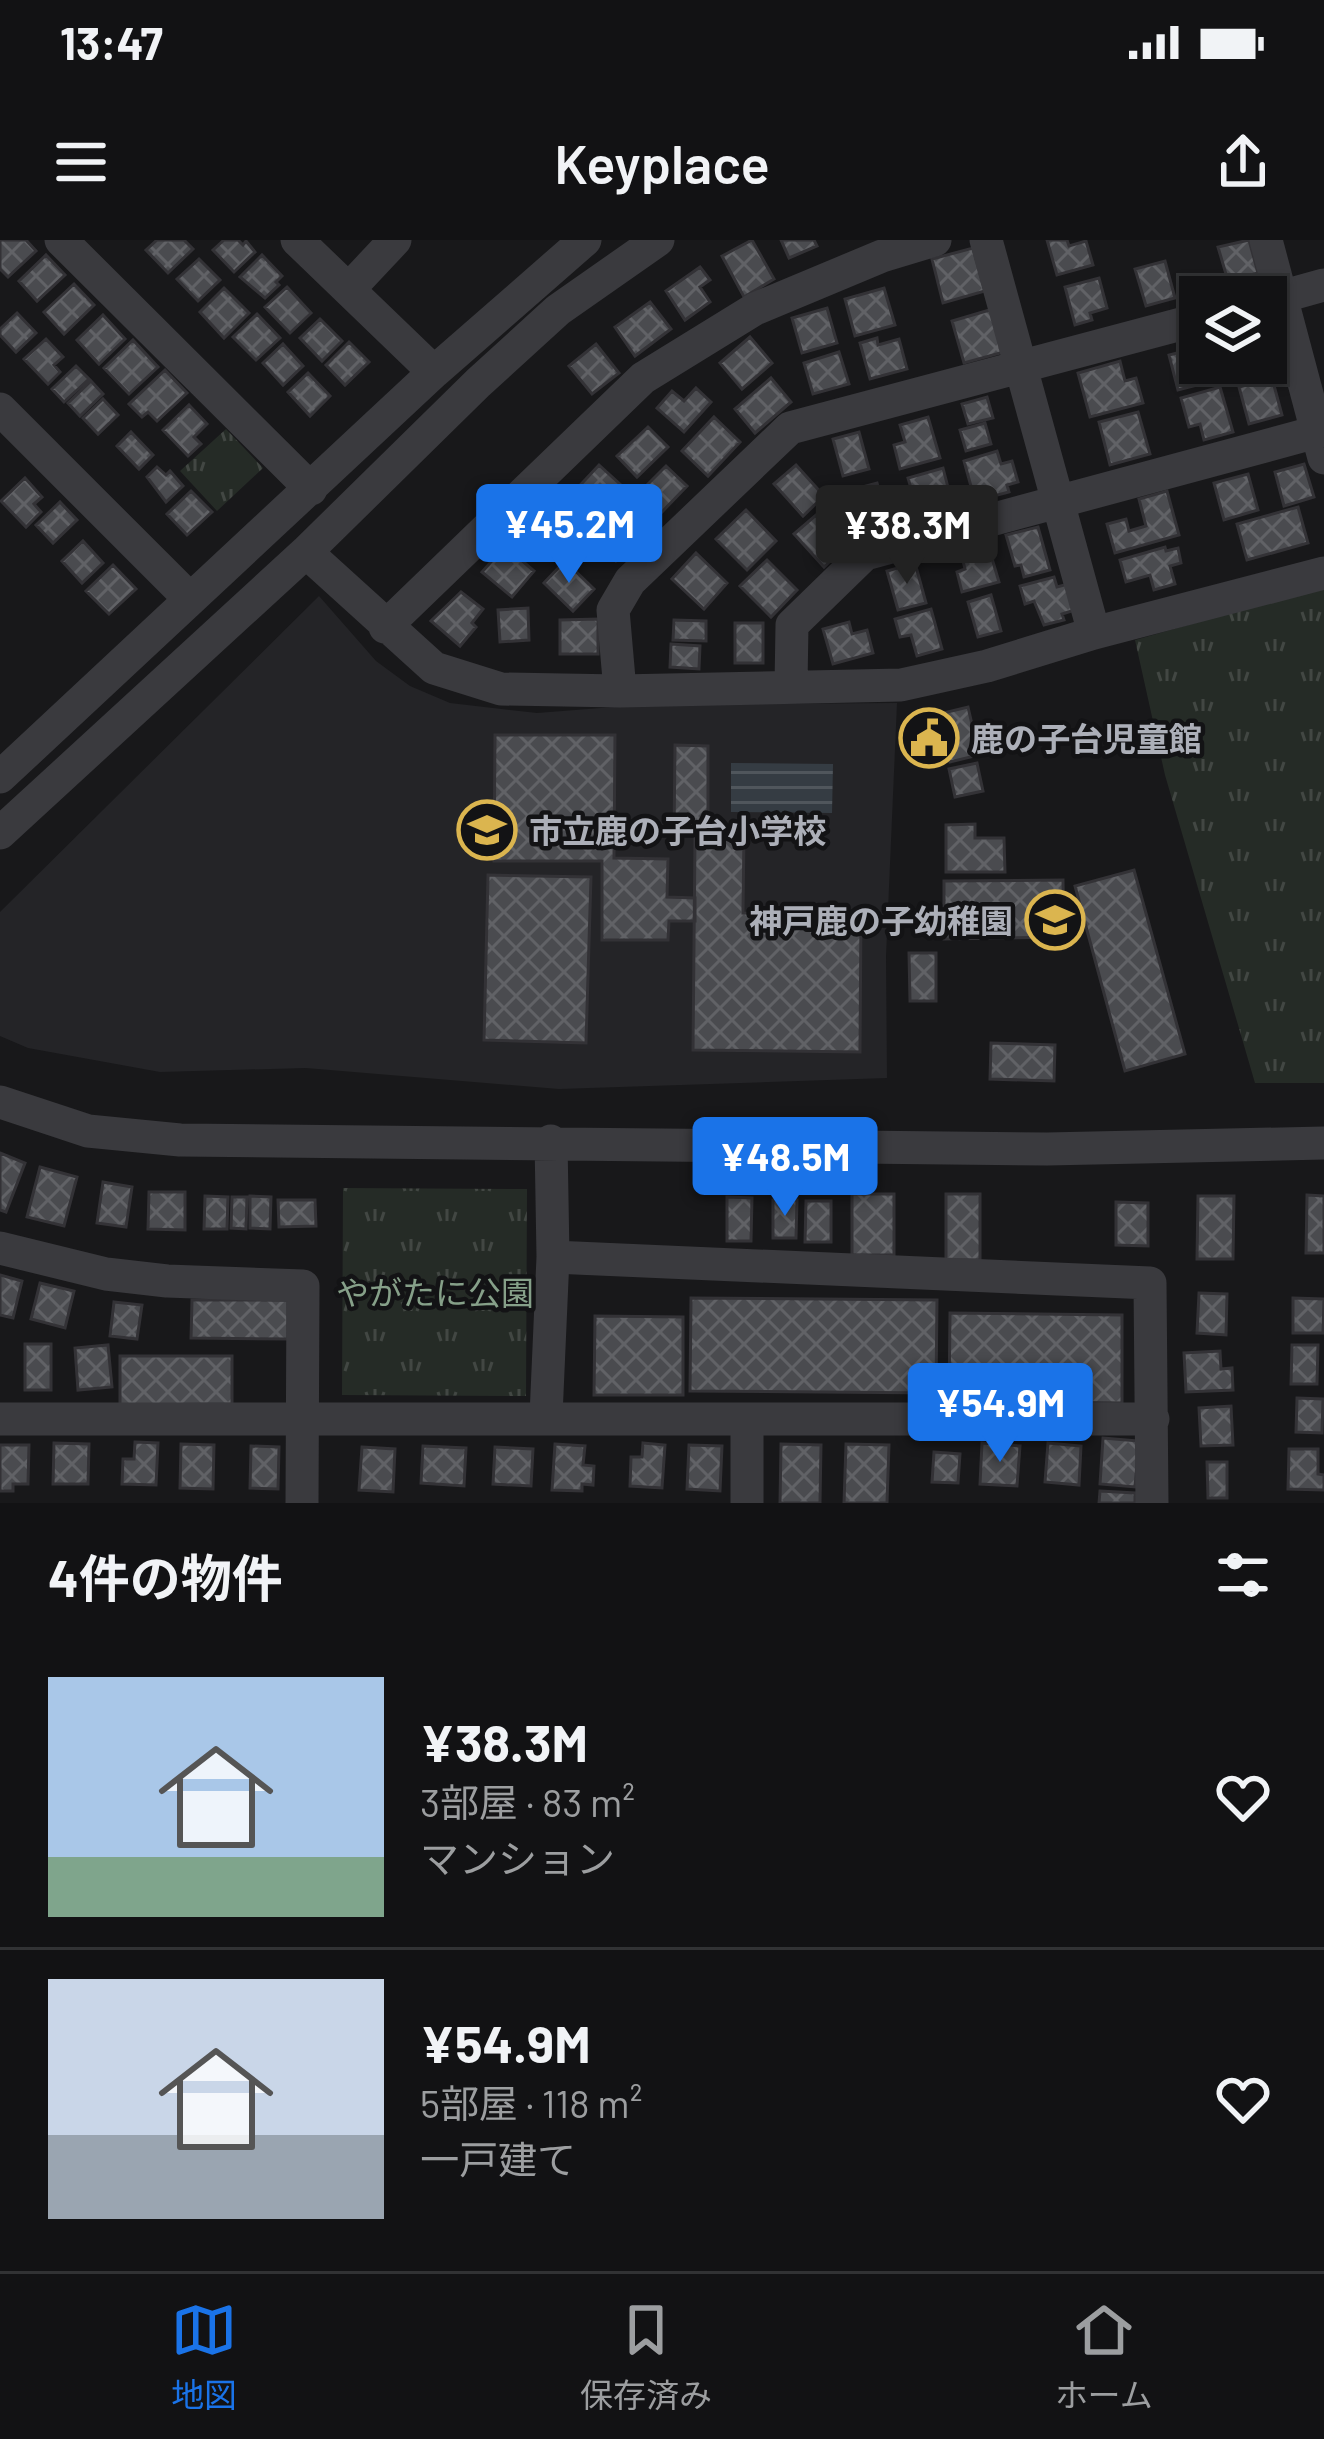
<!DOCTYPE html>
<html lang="ja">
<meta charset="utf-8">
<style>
:root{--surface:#121214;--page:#1f2022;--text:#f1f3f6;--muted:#9c9ea0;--line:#313234;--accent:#1a73e8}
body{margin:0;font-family:Barlow,"Noto Sans JP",sans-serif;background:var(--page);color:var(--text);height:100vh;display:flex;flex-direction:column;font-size:45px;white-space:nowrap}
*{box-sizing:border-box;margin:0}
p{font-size:39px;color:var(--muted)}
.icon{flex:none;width:66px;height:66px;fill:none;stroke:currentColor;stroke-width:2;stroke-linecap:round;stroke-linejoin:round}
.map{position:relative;height:1263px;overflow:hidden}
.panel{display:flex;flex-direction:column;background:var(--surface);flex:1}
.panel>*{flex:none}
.tools{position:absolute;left:1179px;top:36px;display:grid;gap:24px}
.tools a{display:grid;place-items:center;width:108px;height:108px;border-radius:0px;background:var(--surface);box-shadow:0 3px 9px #0004,0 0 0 3px var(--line);font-size:60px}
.price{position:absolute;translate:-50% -102px;padding:0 27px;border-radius:12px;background:var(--accent);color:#fff;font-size:39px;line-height:78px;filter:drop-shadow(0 3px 6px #0008)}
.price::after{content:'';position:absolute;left:50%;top:72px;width:36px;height:27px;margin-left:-18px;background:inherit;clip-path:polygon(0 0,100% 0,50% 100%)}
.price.current{background:#222;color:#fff}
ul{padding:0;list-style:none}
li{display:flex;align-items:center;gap:36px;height:300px;padding:0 48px}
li+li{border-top:3px solid var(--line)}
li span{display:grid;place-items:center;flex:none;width:336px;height:240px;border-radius:0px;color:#555}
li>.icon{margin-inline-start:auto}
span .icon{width:144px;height:144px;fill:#fffc;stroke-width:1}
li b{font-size:51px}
h2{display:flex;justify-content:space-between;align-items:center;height:144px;padding:0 48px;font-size:51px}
.status{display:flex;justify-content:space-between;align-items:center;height:84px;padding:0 60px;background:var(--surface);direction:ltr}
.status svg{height:33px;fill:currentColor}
header{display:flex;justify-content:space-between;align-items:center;height:156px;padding:0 48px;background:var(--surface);font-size:54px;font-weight:600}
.tab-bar{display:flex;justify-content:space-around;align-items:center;height:168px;border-top:3px solid var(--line);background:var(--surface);font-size:33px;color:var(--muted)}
.tab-bar a{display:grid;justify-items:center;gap:6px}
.tab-bar .current{color:var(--accent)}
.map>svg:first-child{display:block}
.built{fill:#242427}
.park{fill:url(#park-tufts)}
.water{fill:url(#water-rules)}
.building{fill:url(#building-cross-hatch);stroke:#333236;stroke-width:3}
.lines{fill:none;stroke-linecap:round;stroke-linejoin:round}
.minor{stroke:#3a3a3e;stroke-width:33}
.labels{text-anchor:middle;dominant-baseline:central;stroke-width:9;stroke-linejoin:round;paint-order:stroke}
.poi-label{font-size:33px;font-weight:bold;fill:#acafb8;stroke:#131315;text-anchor:start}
.park-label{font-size:33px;fill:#86a089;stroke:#131315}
</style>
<div class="status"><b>13:47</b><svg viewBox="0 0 49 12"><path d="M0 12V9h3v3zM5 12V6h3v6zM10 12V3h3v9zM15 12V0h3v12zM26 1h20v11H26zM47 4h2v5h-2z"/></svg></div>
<header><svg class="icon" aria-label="menu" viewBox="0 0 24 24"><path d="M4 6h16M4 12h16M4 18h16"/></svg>Keyplace<svg class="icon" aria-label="share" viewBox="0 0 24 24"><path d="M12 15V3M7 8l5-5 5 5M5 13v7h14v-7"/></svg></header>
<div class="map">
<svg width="1324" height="1263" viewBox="0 0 1324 1263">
<defs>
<pattern id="park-tufts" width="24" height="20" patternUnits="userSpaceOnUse" patternTransform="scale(3)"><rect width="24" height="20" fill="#252b26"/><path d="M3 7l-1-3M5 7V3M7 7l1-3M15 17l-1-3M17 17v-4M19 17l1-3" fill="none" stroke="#424743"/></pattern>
<pattern id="water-rules" width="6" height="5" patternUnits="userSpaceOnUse" patternTransform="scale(3)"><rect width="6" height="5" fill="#353c43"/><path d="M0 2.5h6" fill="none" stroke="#50565c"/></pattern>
<pattern id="building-cross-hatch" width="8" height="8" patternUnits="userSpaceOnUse" patternTransform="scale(3)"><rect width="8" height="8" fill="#4a4b4f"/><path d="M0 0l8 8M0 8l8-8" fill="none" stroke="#616266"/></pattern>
</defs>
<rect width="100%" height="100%" fill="#18181a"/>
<!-- built -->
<path class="built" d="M319,356L376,421L410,446L450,463L537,473L639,465L897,463L886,716L887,838L559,849L306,828L160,832L28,808L0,796V672Z"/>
<!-- park -->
<path class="park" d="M226,189L263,228L217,271L180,231Z
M1324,347V843H1255L1165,535L1135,400Z
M343,948L527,949L526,1156L342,1155Z"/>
<!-- water -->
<path class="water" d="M731,523L833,524L832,573L731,572Z"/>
<!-- building -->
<path class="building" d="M0,0H26L36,11L8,37L0,29Z
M157,0H184L193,9L168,33L146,10Z
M224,0H238L243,5L246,1L255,12L234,32L213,10Z
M752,0L774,39L744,57L722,16Z
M781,0H814L817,6L789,18Z
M1047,0H1067L1069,6L1086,1L1093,25L1057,35Z
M1249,0L1258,33L1228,41L1218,7Z
M973,8L985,51L943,63L932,19Z
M46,15L65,35L37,61L19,41Z
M262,15L282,36L276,42L279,45L265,58L240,37Z
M199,19L220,40L198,61L177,39Z
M1165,21L1175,58L1146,66L1135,29Z
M700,27L710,40L700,47L710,62L685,80L666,51Z
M1099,38L1107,68L1090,73L1092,80L1075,85L1065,47Z
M74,44L94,65L64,94L44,72Z
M287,47L311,73L290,93L265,67Z
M224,48L249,73L224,98L200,72Z
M884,48L895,85L855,96L845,59Z
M650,62L671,89L635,116L615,87Z
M827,68L837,103L802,113L792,78Z
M993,69L1004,112L964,123L952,81Z
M17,73L36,93L16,112L0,95V89Z
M257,74L280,98L256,120L233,97Z
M103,75L125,99L99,124L77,100Z
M320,79L342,101L322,121L300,98Z
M750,97L772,123L742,149L720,123Z
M877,98L878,105L899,99L907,129L870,139L860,103Z
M46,99L63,117L54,125L60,132L48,144L24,119Z
M133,100L158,127L129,154L104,128Z
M349,102L369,122L345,145L326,125Z
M1266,102L1273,127L1236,138L1232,123H1266Z
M283,104L303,126L283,145L263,123Z
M596,104L619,133L592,154L569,126Z
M1200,107V123H1208L1213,141L1178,150L1169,115Z
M839,112L849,144L813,154L804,123Z
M1120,121L1125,141L1136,138L1143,163L1090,177L1078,133Z
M76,126L89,139L64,162L52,149Z
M165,130L187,153L157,181L148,172L142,177L129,164Z
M308,133L330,156L310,176L288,152Z
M771,138L791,162L755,193L735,169Z
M1272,138L1282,175L1249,184L1239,147Z
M91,141L103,154L80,176L68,163Z
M1220,147L1233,192L1204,200L1200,184L1189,187L1181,158Z
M696,148L711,162L684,192L657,168L672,151L684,161Z
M987,157L993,178L968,184L962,164Z
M103,159L118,175L98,194L83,178Z
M189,165L207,184L194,197L201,204L188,216L163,190Z
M1138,172L1150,214L1110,225L1099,182Z
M714,177L740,202L708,236L682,211Z
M928,177L940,218L900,229L894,205L905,202L900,185Z
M985,183L991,204L966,211L960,190Z
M648,187L668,207L637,237L617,216Z
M131,192L153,215L139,229L117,206Z
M859,192L869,229L843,236L833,199Z
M997,211L1001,224L1012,221L1018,242L1007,245L1009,252L975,261L964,221Z
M1304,224L1314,257L1284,266L1275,232Z
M599,225L621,245L593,275L571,255Z
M796,225L824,256L803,276L774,244Z
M666,226L687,246L660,274L639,253Z
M157,227L166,235L170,231L183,246L166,262L147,237Z
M943,228L951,259L917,269L908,238Z
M1248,234L1258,270L1224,280L1214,243Z
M25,238L42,257L34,264L41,272L26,287L1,261Z
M877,243L888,284L859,292L847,251Z
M191,251L212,272L187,295L167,274Z
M1167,251L1179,295L1115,313L1107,284L1126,279L1129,291L1146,286L1139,259Z
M60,262L77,280L53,303L36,285Z
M1298,267L1308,303L1247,320L1237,284Z
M544,268L573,295L553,318L523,290Z
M620,270L643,296L616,321L593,296Z
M746,270L776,301L747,330L716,299Z
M816,275L845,307L824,327L794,294Z
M1038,287L1050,330L1024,337L1021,325L1015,326L1006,295Z
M83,301L103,323L82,343L62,321Z
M988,305L999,342L962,352L957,332L965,329L961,313Z
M505,306L534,331L512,357L482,332Z
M1165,307L1166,311L1178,308L1181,323L1170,326L1175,344L1154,350L1150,335L1126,342L1120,320Z
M696,313L727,343L704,369L672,339Z
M767,320L797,350L771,377L740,346Z
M565,321L594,349L573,371L544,343Z
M915,323L926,363L898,370L887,331Z
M113,325L136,349L109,374L86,351Z
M1054,337L1057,347L1068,344L1075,370L1062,374L1064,380L1044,385L1034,361L1025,364L1020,346Z
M461,352L483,369L472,383L476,387L460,406L431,381Z
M991,355L1001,391L978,397L968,362Z
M528,368L529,400L500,402L498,370Z
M931,369L942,409L917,416L911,395L900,397L895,379Z
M598,379V414H560V380Z
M674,380L706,381V401L673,400Z
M849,382L852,394L867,390L873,413L833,424L823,389Z
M735,383H763V423H735Z
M671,404L700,406L699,429L670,427Z
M968,467L979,515L950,522L939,474Z
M495,495H615L614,618L668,619L667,657L695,658V681H669L668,700H602V621H494Z
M675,505L708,506V595H744L743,673L861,674L860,812L693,810L695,595L674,594Z
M977,523L983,551L955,557L949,529Z
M975,584V598H1004L1005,632H946V585Z
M1134,630L1185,814L1125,831L1075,646Z
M488,635L591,637L586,803L484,800Z
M1063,640L1064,697L944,699V641Z
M909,713H936V761H910Z
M991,803L1055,805L1054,841L990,839Z
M0,913L25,923L6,972L0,970Z
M40,927L77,937L64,986L27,977Z
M103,942L132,947L126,987L97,983Z
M149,952H185V990L148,989Z
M852,954H894V1015H852Z
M946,954H980V1020H946Z
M1307,955L1324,956V1013H1306Z
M205,956L228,957L227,989H204Z
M250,956L271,957L270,989L250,988Z
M1198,956H1234L1233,1019H1197Z
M232,957H247L246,989L231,988Z
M727,957L752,958L751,1001H727Z
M278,960H315L316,986L279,987Z
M773,960H797L796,998H773Z
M806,961H831V1002H805Z
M1116,962L1148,963V1006L1116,1005Z
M0,1035L22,1041L13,1078L0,1075Z
M40,1043L74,1051L65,1088L31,1079Z
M1199,1053L1227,1054L1226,1095L1197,1093Z
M691,1058L937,1060L936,1153L690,1151Z
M1293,1058L1324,1059L1323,1093H1293Z
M192,1060H288V1099L191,1098Z
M114,1062L142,1065L137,1099L110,1096Z
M950,1073L1122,1075V1163L949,1161Z
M595,1076L683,1077V1155H594Z
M25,1104H51V1150H25Z
M108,1105L112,1147L78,1150L75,1108Z
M1292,1105H1318L1317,1144H1291Z
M1220,1111L1221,1129L1232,1128L1233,1150L1186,1152L1184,1113Z
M120,1116H232V1164L120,1165Z
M1297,1158L1323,1159L1322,1193L1296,1192Z
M1231,1166L1233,1205L1201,1206L1199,1168Z
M1103,1198L1139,1201L1135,1247L1100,1244Z
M135,1202L158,1203L156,1245L122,1244L123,1219H134Z
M54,1203L89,1204L88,1244H53Z
M643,1203L665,1205L662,1248L630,1246L631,1217H642Z
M982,1203L1020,1206L1017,1246L980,1244Z
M1048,1203L1081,1206L1079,1245L1045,1242Z
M181,1204L214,1205L213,1249L180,1248Z
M555,1204L585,1206L583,1225L594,1226L593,1245L582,1244V1251L552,1250Z
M781,1204L821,1205L820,1263H780Z
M846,1204L889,1205L887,1263H844Z
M0,1205H29L28,1244H13V1251H0Z
M689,1205L722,1206L720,1251L687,1249Z
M251,1206L279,1207L278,1249L250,1248Z
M423,1206L466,1208L464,1246L421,1243Z
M362,1207L395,1209L393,1252L359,1250Z
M495,1207L533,1209L531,1246L493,1244Z
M1289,1209H1318V1234L1324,1235V1250L1288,1249Z
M934,1212L960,1214L958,1243L932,1242Z
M1207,1222H1227V1258H1208Z
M1100,1251L1135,1253V1263H1099Z"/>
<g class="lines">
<!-- minor -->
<path class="minor" d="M61,0L311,249
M297,0L434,132
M986,0L1094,393
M1266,0L1324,218
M349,49L395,0
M1266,61L1324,45
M0,169L190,359
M306,312L434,428L501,449L620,451L901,445L987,426L1094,393L1324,333
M385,387L643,138L755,69L882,16L935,0
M791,445L792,385L865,314L1324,190
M620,451L613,370L630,341L790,188L1200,79
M0,537L434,132L585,0
M0,593L306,312L478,143L558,70L658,0
M0,862L88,891L180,900L1047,909L1324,903
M0,1008L106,1034L167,1041L303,1046L302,1263
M553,1017L1150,1043L1152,1263
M546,1176L553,1017L551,901
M0,1179H1153
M747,1179V1263"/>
</g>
<!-- icons -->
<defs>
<g id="civic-ring" transform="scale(3)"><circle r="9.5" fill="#131315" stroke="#dbb54f" stroke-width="1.5"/><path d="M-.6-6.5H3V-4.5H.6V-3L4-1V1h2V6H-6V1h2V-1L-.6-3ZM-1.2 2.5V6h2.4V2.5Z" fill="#dbb54f"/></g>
<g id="school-ring" transform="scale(3)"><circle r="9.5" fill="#131315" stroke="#dbb54f" stroke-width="1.5"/><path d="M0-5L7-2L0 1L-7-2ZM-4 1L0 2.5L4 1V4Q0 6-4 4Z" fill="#dbb54f"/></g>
</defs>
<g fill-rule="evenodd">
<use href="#civic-ring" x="929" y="498"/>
<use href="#school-ring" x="487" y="590"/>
<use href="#school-ring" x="1055" y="680"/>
</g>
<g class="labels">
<!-- poi labels -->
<g class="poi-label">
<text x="971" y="498">鹿の子台児童館</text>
<text x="529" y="590">市立鹿の子台小学校</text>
<text x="1013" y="680" text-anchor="end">神戸鹿の子幼稚園</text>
</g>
<!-- park labels -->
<g class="park-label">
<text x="435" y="1052">やがたに公園</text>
</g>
</g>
</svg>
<div class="tools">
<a><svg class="icon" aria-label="layers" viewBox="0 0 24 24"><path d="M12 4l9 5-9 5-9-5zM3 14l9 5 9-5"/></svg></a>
</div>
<b class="price" style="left:569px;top:346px">¥45.2M</b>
<b class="price current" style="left:907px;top:347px">¥38.3M</b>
<b class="price" style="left:785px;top:979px">¥48.5M</b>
<b class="price" style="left:1000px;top:1225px">¥54.9M</b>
</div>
<section class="panel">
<h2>4件の物件<svg class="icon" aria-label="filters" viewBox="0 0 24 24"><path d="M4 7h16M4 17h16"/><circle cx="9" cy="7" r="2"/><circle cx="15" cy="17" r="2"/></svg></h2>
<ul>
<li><span style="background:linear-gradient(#a9c7e8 75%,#7fa58c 0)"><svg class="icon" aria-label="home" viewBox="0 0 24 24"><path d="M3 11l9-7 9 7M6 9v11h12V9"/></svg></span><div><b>¥38.3M</b><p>3部屋 · 83 m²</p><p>マンション</p></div><svg class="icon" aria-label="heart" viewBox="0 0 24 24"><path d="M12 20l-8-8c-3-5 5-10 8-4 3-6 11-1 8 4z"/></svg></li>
<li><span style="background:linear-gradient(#c9d6e8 65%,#9aa5b1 0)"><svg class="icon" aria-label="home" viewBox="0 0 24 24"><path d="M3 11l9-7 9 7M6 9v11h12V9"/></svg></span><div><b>¥54.9M</b><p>5部屋 · 118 m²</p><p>一戸建て</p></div><svg class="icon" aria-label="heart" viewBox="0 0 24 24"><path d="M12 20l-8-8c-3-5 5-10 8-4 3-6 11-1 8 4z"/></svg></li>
</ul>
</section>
<nav class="tab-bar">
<a class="current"><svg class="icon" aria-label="map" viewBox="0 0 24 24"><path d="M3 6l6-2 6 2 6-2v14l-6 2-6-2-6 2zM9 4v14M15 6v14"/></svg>地図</a>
<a><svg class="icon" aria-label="saved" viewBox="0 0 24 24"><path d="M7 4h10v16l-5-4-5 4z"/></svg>保存済み</a>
<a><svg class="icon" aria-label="home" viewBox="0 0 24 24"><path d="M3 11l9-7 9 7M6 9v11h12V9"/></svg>ホーム</a>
</nav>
